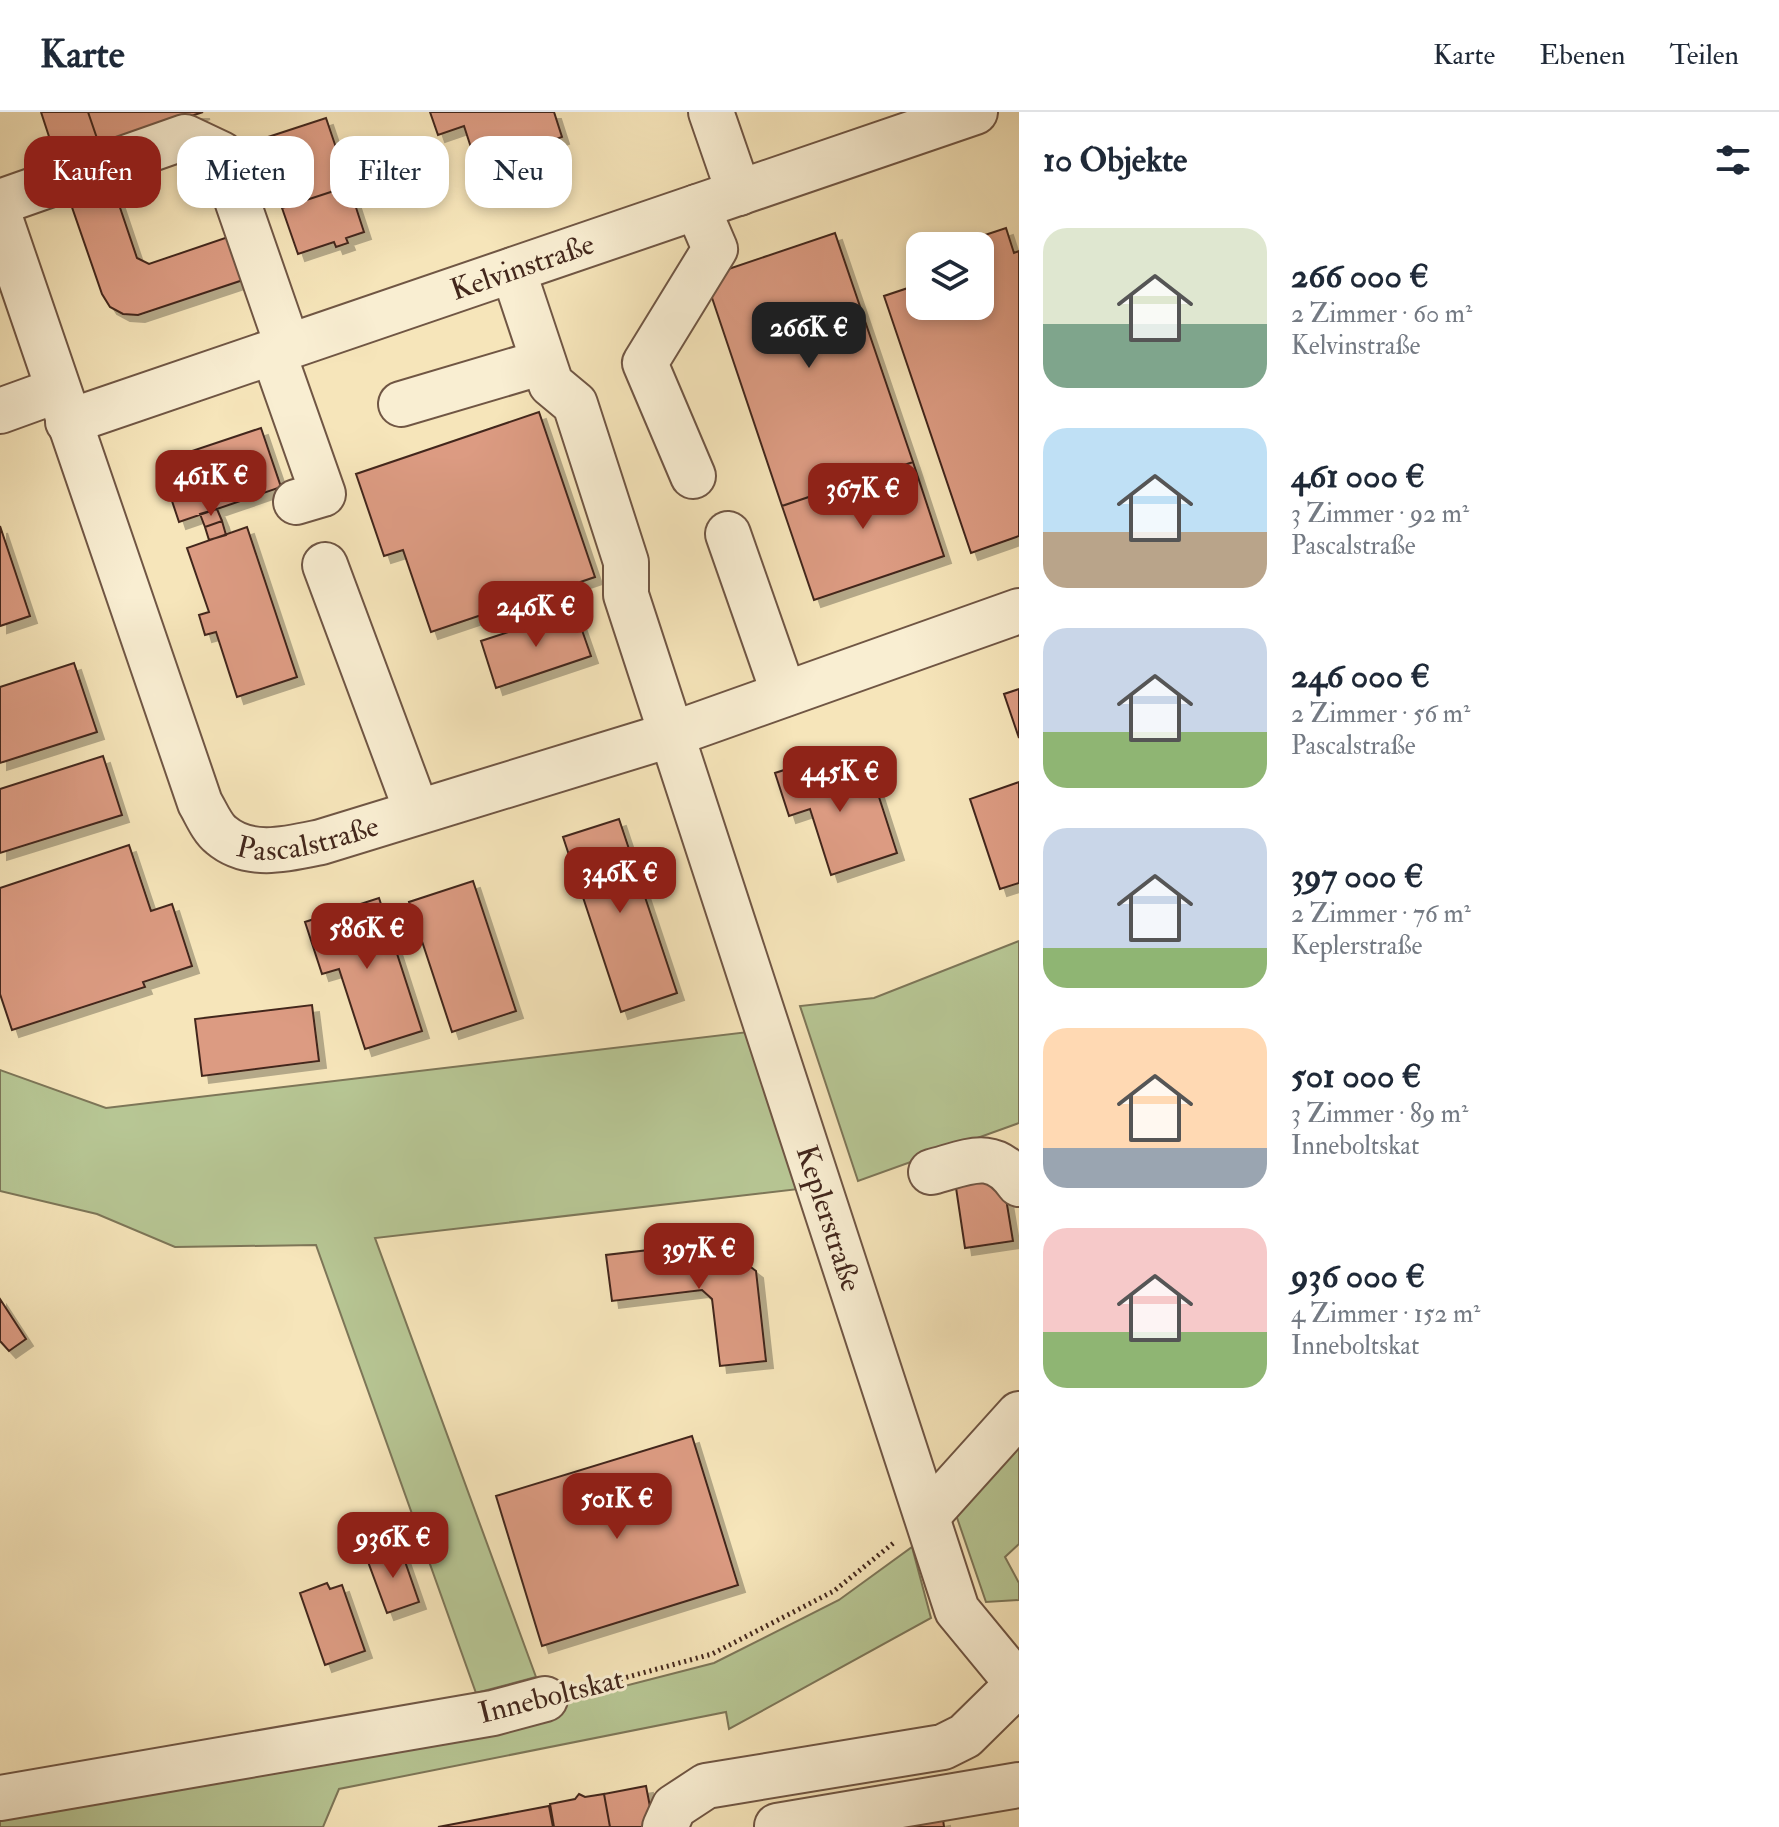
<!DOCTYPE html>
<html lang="de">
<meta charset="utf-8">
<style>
:root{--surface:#fff;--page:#f2f2f3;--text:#1f2937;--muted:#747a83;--line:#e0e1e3;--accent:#8f2418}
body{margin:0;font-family:"IM FELL Double Pica",serif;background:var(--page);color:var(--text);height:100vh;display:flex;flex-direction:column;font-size:30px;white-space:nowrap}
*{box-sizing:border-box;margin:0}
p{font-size:26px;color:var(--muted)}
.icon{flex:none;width:44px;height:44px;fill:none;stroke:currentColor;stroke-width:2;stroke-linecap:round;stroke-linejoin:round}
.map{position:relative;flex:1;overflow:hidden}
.panel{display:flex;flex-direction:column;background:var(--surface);width:760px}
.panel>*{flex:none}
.top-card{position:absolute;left:24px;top:24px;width:760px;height:72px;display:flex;gap:16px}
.tools{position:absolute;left:906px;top:120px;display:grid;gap:16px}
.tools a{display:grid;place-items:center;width:88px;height:88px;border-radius:16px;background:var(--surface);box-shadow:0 4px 12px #0003;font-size:40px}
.price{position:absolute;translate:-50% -68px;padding:0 18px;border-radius:16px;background:var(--accent);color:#fff;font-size:26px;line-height:52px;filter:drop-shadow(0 2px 4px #0008)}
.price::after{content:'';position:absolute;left:50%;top:48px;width:24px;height:18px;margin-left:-12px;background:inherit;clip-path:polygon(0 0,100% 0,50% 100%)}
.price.active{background:#222;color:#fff}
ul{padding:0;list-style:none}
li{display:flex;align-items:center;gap:24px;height:200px;padding:0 24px}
li span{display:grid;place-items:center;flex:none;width:224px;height:160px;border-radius:24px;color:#555}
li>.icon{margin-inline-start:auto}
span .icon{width:96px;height:96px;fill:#fffc;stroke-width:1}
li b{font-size:34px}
h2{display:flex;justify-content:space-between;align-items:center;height:96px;padding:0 24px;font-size:34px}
.tag{padding:0 28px;border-radius:24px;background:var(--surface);box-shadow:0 4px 12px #0003;font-size:28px;line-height:72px}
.tag.active{background:var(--accent);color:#fff}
header{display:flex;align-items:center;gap:48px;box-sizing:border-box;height:112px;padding:0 40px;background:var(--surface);border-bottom:2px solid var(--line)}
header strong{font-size:38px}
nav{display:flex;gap:44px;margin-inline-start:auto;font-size:28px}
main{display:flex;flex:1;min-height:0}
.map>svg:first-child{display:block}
.green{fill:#b7c694;stroke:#7d7658;stroke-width:2}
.building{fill:#dc9b82;stroke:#43271c;stroke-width:2;filter:url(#shadow)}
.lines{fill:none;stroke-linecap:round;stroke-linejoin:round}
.minor-casing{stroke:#705644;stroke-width:48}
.path{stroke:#43271c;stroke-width:5;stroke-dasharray:2 4;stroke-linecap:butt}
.minor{stroke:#f9eed2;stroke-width:44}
.labels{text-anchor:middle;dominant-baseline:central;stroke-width:6;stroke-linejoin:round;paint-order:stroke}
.street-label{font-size:30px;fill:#43271c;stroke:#f9eed2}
</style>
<header>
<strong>Karte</strong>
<nav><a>Karte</a><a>Ebenen</a><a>Teilen</a></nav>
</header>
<main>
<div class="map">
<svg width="1019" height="1715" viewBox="0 0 1019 1715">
<defs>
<filter id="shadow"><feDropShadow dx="7" dy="7" stdDeviation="0" flood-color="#0004"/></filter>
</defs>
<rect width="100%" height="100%" fill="#f6e5ba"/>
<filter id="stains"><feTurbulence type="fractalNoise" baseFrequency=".0025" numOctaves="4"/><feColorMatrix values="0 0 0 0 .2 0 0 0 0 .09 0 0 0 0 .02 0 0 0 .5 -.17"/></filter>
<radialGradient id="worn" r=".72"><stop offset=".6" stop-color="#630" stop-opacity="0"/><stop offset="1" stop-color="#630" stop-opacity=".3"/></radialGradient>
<!-- green -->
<path class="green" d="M1019,829V1011L858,1069L800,894L874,886Z
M748,920L799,1077L375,1126L536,1565L476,1581L316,1133L175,1135L97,1102L0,1079V958L106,996Z
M1019,1332V1432L1005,1445L1019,1471V1488L986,1490L954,1397Z
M912,1435L931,1506L729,1617L726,1600L339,1677L323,1715H0V1693L496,1607L714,1551L839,1488Z"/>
<!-- building -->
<path class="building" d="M41,0H88L100,35L57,49Z
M88,0H203L100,35Z
M430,0H554L562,25L528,37L521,44L511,42L477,54L464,14L438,23Z
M326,6L349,74L282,96L259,28Z
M108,60L137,146L149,152L234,123L249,166L138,203L123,202L110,195L102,182L65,75Z
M349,74L364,120L346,126L348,131L336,135L334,130L298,142L282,96Z
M1006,116L1014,141L1019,139V424L971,441L884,184L920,172V194H980V134H962L961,131Z
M835,121L913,350L782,394L705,165Z
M539,300L595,465L527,488L535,511L519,516L511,493L431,520L403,438L384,444L356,362Z
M261,316L281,375L179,410L163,362L171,346Z
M913,350L944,444L814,488L782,394Z
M217,397L222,409L205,415L200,402Z
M222,409L226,423L209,428L205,415Z
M0,414L30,504L0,514Z
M247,415L297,565L237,585L216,520L205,523L199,503L209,500L187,436Z
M575,498L591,544L496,576L481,529Z
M74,551L97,620L0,651V575Z
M1019,577V626L1004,582Z
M103,644L122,703L0,741V677Z
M818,647L824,668L869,654L897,741L831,763L810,697L789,704L775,661Z
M1019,670V771L1000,777L970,687Z
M1019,670V771L1000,777L970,687Z
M619,707L677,881L621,900L563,725Z
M129,733L151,799L172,792L192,854L143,870L145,875L12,918L0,882V776Z
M473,769L516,899L452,920L409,790Z
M379,786L422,919L365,937L339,857L322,862L305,810Z
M312,893L319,949L202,964L195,907Z
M1002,1062L1013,1129L965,1136L955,1069Z
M718,1130L756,1159L766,1249L720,1254L712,1187L702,1178L612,1189L606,1143Z
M0,1187L26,1227L9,1239L0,1229Z
M692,1324L738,1473L542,1534L496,1384Z
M400,1435L419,1490L387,1501L367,1447Z
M327,1471L330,1477L342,1473L365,1539L325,1553L300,1481Z
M646,1674L652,1705L645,1715H610L604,1682Z
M579,1682L585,1685L604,1682L610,1715H554L550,1692L575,1687Z
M549,1694L553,1715H438Z
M943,1707L944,1715H900Z"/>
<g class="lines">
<!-- minor casing -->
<g class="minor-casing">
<g id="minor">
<path d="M711,0L739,81"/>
<path d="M0,90L185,25L221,42L288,235"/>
<path id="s1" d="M0,106L200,691C206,701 212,716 221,723C249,747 288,737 321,730L673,622L1019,499"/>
<path id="s2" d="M513,158L551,272L575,292L626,450V483L957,1498L1018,1572"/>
<path d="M273,240L323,382L296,390"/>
<path d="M401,292L543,250"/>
<path d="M0,299L58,278"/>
<path id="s3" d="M68,310L975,0"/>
<path d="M693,364L645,251L715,137L697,95"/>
<path d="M728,422L784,582"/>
<path d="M325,453L417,700"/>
<path d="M931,1060C969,1050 993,1035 1019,1072"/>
<path d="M928,1403L1019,1302"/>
<path d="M0,1686L493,1601L545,1587"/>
<path d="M777,1714L1019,1673"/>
<path d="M665,1715L674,1695L706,1674L943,1635L965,1624L1019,1571"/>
</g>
</g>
<!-- path -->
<path class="path" d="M580,1578L712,1542L834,1479L896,1429"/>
<!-- minor -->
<use href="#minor" class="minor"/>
</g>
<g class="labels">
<!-- street labels -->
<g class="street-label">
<text stroke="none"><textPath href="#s3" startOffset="480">Kelvinstraße</textPath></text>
<text stroke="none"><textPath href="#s1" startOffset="748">Pascalstraße</textPath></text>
<text stroke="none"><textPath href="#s2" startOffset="1006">Keplerstraße</textPath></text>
<text transform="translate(551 1584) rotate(-14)">Inneboltskat</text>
</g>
</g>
<rect width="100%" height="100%" filter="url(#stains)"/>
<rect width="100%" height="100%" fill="url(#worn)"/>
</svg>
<div class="tools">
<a><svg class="icon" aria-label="layers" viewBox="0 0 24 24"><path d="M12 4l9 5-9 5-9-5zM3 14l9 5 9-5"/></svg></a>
</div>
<b class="price active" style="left:809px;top:258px">266K €</b>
<b class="price" style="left:211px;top:406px">461K €</b>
<b class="price" style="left:863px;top:419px">367K €</b>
<b class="price" style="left:536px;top:537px">246K €</b>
<b class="price" style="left:840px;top:702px">445K €</b>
<b class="price" style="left:620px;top:803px">346K €</b>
<b class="price" style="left:367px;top:859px">586K €</b>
<b class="price" style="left:699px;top:1179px">397K €</b>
<b class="price" style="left:617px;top:1429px">501K €</b>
<b class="price" style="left:393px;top:1468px">936K €</b>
<div class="top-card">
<a class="tag active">Kaufen</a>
<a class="tag">Mieten</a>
<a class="tag">Filter</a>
<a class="tag">Neu</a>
</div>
</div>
<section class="panel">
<h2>10 Objekte<svg class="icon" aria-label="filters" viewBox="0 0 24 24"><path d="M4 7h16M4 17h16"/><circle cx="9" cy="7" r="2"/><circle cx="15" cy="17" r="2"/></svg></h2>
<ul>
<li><span style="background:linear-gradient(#dfe7d0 60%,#7fa58c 0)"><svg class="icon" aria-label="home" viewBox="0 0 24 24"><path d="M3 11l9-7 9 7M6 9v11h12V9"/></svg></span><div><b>266 000 €</b><p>2 Zimmer · 60 m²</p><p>Kelvinstraße</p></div></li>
<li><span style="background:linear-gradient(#bfe0f5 65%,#b9a48a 0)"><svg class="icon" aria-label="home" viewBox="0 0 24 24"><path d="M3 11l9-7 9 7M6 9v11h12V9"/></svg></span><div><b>461 000 €</b><p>3 Zimmer · 92 m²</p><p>Pascalstraße</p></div></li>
<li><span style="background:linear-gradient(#c9d6e8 65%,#8fb573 0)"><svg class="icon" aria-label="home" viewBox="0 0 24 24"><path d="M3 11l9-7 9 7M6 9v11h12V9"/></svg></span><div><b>246 000 €</b><p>2 Zimmer · 56 m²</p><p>Pascalstraße</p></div></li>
<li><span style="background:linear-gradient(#c9d6e8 75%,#8fb573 0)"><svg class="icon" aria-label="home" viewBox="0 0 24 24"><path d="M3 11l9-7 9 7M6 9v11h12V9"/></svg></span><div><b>397 000 €</b><p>2 Zimmer · 76 m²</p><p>Keplerstraße</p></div></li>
<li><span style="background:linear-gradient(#ffd9b3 75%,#9aa5b1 0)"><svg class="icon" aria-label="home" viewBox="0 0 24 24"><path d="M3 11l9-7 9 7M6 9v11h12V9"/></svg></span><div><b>501 000 €</b><p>3 Zimmer · 89 m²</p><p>Inneboltskat</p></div></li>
<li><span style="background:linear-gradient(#f6c9c9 65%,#8fb573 0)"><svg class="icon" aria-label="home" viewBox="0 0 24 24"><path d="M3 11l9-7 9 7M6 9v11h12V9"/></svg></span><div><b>936 000 €</b><p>4 Zimmer · 152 m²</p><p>Inneboltskat</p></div></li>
</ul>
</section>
</main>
